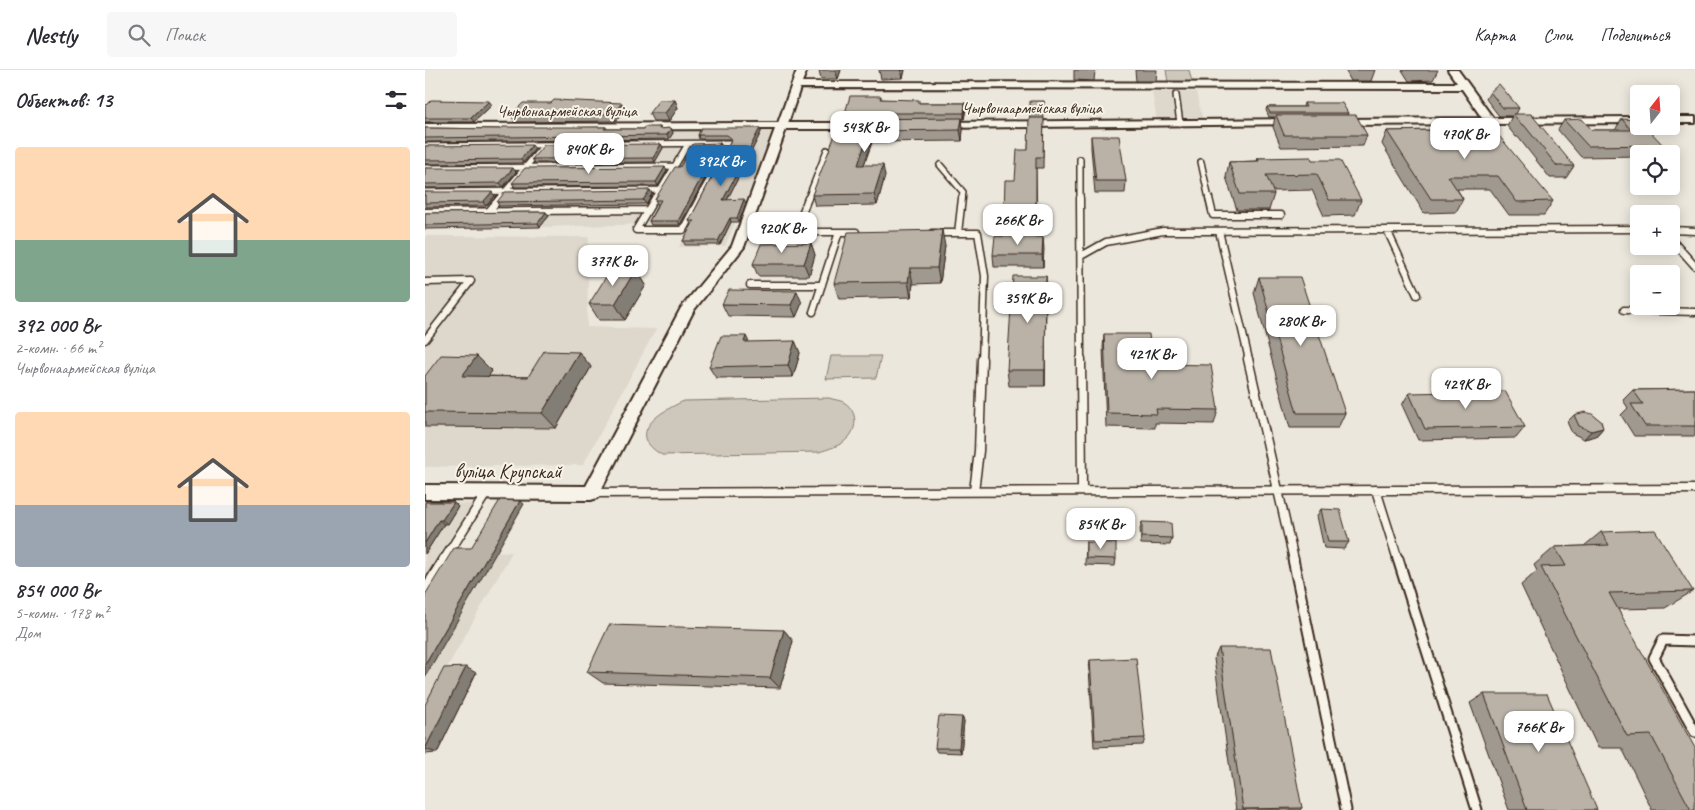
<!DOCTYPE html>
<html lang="ru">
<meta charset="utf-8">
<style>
:root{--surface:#fff;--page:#f7f7f7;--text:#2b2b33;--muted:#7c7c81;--line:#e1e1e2;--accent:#1f6fb2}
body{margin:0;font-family:Caveat,sans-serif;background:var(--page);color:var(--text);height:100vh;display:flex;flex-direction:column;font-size:19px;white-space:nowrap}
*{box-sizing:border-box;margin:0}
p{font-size:16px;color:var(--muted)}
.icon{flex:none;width:28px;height:28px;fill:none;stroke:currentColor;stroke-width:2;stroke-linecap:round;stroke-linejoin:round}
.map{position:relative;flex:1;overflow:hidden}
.panel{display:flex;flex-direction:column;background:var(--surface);width:425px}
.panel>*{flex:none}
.needle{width:32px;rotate:17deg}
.fabs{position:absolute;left:1205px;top:15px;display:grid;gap:10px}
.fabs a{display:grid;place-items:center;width:50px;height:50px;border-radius:5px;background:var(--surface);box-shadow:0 2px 12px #0003;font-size:25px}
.price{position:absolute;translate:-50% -42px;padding:0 11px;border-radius:10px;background:#fff;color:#222;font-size:16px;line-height:32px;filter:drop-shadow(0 1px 2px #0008)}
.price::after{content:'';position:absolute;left:50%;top:30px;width:15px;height:11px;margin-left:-8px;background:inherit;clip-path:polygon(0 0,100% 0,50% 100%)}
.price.active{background:var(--accent);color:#fff}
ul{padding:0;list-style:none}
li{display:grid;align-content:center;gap:10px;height:265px;padding:0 15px}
li span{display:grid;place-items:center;height:155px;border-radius:5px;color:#555}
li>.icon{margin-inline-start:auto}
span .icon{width:90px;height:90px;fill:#fffc;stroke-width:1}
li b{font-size:21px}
h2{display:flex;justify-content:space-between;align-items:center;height:60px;padding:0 15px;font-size:21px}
header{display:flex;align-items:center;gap:30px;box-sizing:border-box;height:70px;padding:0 25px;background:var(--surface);border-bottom:1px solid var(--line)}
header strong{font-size:24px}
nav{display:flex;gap:28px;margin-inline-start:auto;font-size:18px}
.search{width:350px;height:45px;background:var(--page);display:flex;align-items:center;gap:12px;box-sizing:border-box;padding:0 18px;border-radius:5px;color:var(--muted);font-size:19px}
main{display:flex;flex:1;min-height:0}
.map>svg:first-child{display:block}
.built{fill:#ddd7cc}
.green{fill:#cec8bc;stroke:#84796d}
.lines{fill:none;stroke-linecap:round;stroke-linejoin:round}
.service-far3-casing{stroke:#3b2a1e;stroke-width:8}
.service-far2-casing{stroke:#3b2a1e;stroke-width:9}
.service-far1-casing{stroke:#3b2a1e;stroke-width:11}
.service-casing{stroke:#3b2a1e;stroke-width:13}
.minor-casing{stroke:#3b2a1e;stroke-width:4}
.service-far3{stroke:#f7f3e8;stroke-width:5}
.service-far2{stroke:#f7f3e8;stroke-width:6}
.service-far1{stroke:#f7f3e8;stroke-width:8}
.service{stroke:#f7f3e8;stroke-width:9}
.minor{fill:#f7f3e8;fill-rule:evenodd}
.wall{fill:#a09990;stroke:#3b2a1e}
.shaded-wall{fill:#827d75;stroke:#3b2a1e}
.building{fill:#bab2a7;stroke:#3b2a1e}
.labels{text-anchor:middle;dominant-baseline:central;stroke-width:4;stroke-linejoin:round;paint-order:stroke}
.far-street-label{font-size:16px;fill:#3b2a1e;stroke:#f7f3e8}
.street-label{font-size:20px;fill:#3b2a1e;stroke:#f7f3e8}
</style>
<header>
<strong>Nestly</strong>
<div class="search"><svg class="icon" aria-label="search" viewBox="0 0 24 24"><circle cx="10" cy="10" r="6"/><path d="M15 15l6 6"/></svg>Поиск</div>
<nav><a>Карта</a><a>Слои</a><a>Поделиться</a></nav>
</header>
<main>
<section class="panel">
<h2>Объектов: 13<svg class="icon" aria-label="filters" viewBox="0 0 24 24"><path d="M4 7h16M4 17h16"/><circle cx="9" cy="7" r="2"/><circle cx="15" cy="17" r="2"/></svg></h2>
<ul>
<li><span style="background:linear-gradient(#ffd9b3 60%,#7fa58c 0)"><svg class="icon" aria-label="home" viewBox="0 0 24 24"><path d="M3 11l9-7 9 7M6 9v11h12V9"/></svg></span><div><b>392 000 Br</b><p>2-комн. · 66 m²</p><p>Чырвонаармейская вуліца</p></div></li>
<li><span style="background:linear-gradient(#ffd9b3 60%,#9aa5b1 0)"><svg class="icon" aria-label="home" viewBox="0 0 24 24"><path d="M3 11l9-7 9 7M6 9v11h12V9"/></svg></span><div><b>854 000 Br</b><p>5-комн. · 178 m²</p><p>Дом</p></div></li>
</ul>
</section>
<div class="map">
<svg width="1270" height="740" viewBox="0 0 1270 740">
<rect width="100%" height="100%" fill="#ece7dc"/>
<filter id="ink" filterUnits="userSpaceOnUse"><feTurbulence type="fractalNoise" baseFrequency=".02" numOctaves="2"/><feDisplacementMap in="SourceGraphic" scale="10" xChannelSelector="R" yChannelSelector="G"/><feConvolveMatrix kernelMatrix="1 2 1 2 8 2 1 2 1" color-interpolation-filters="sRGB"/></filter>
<g filter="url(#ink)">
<!-- built -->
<path class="built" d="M727,22H771L778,51H732Z
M352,60L300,176L254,177L265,153L0,160V63Z
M0,166L164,167L162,257L231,259L158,395L0,397Z
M0,433L59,434L31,480L87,482L0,637Z"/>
<!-- green -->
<path class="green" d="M741,0H764L767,12H743Z
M406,286H456L451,308L401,309Z
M404,328C409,330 416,330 420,333C432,341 433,358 423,368C416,376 403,379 394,382L237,385C199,363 236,341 259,331Z"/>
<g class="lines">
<!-- service-far3 casing -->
<g class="service-far3-casing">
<path id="service-far3" d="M751,25L755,53
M0,76L304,73L274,129
M655,89V129
M776,92L784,129
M515,95L538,122L537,129
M0,98L250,96
M0,122L236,120
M74,129L119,75
M230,129L263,74
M383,129L402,80"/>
</g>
<!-- service-far2 casing -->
<g class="service-far2-casing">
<path id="service-far2" d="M230,128L211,160H258L275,128
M383,128L370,162H431
M655,128L656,290
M784,128L788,145H856
M0,142L223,140
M63,142L75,128
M962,160L992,225
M1246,160L1270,161
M794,161L824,290
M507,163H553L560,206L557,290
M533,163L537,128
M1246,169L1270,196
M656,186L681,172L738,161L1214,159
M0,212L46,211L0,270
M325,215H397
M1199,240L1270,242
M388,242L414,162"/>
</g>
<!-- service-far1 casing -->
<g class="service-far1-casing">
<path id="service-far1" d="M656,289L657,421
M823,289L869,490
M951,420L973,490
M549,421L554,381L557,289
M166,423L1270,419
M19,490L62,422"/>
</g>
<!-- service casing -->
<g class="service-casing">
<path id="service" d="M868,489L921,740
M973,489L1052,740
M0,520L19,489
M1270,571L1238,570L1229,588L1270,662"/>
</g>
<!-- minor casing -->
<g class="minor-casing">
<path id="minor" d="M372,0H382L377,12L1032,13L1023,0H1033L1068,48L1214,47V53L914,55L909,52L914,49L1057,48L1037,19L375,18L363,53H434L439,56L434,59H361L319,177L269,240L172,428L166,430L0,429V415L161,416L256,238L307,176L350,59L0,60V54L353,53Z
M1246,47H1270V53H1246Z
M872,49L876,50L877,52L876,54L516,58L511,55L516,52Z"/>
</g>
<!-- service-far3 -->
<use href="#service-far3" class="service-far3"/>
<!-- service-far2 -->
<use href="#service-far2" class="service-far2"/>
<!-- service-far1 -->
<use href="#service-far1" class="service-far1"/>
<!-- service -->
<use href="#service" class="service"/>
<!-- minor -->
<use href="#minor" class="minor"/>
</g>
<!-- wall -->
<path class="wall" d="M394,0H416L413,9H396Z
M454,0H480L478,8L456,9Z
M649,0H670L669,11L649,10Z
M710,0H732L731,11H711Z
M920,0H950L946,11H926Z
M977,0H1013L1008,10L984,11Z
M1065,22L1094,38L1091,44L1149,96L1141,108H1125L1093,67H1091L1082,56L1087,46H1074L1061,29Z
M456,26V29L495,33H540L541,39L539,49H537L538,59L537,71L447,72L439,95L460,106L452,135L390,136L387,125L422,49L420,43Z
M250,30L253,38L244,51H228L224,43Z
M619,31L618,98H611L612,154H580L579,143L603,80L605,41Z
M879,33L923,43L922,45L942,65L938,76L856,77L848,57L850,47H844L841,40L842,37H878Z
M67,35L49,52H0V36Z
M200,40L191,51L90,52L86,45Z
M1197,49L1238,75L1232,84H1214V86L1156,87L1133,60L1139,50L1167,60H1190Z
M1033,50L1128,131L1119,145H1084L1065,119H1032L1038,129L1031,142L999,143L957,74L962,61L1010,60V59H1015L1017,55H1031Z
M181,57L182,59H218L235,57L236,59L246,58L248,63L244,69L0,72V58L76,59Z
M335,58L336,62L302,130L321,133L314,152H306L295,175H260L258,171L267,155L264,151L306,71L304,69H274L273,65Z
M666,66L701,111L700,123H670L666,78Z
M295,73L297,77L255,155H226L224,151L233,134H232L230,130L255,97Z
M236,74L238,78L230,92L110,93L107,89Z
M0,76L110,79L98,93L0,94Z
M833,88L887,90L936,130L930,145L899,146L887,120L847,121L849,124L844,140H812L801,107L804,92L832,91Z
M0,98L91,102L78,117L0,118Z
M242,101L233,116L90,117L87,113Z
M225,120L227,124L221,134L74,136L72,132Z
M0,122L70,126L61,136L0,137Z
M121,142L124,146L115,157L0,159V143Z
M618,167V197H569L568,185Z
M386,173L390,185L384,206H333L328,194Z
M520,176L515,213L488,214L486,227L414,229L409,213Z
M211,199L221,215L200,250H174L164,234Z
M621,206L620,316H584L582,300Z
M834,207L920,343L913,358H865L829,223Z
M377,233L371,247L303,246L297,234Z
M679,264L727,294L793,340L789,354L730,353V358L681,357L678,278Z
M370,271L375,283L368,307L291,308L284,297Z
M154,282L166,297L131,358L0,357V306L52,286L67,301L63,306L103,307Z
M1270,319V366H1209L1196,345L1203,338L1198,330L1208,320Z
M984,323L1100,357L1091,368L993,370L977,335Z
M1149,345L1178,358L1171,366L1159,369L1147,363L1142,352Z
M0,432H29L33,436L22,454H19L0,484Z
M896,439L924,472L919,479L899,478L892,446Z
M717,452L747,468L745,475L716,474L715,459Z
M1176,462L1268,521L1240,538L1193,539L1270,740H1227L1197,678H1173L1096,515L1112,501L1109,495L1130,477L1159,476Z
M661,472L691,489L690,496L660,495Z
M359,560L368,571L355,618L178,613L162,602Z
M794,578L877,738L875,740H811L789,589Z
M665,590L720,668L718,675L669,677L664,599Z
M51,603L12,683L0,684V635Z
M1059,624L1172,740H1084L1045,633Z
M537,647L539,651L536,683L512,682L510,678Z"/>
<!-- shaded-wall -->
<path class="shaded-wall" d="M410,0H416L413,9Z
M476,0H480L478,8Z
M250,30L253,38L244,51L240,43Z
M64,31L67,35L49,52L46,48Z
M197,33L200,40L191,51L187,44Z
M540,33L541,39L539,49V43Z
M537,48L538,59L537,71L535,60Z
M246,58L248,63L244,69L242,65Z
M335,58L336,62L300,134L298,130Z
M444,61L447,72L435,106L433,95Z
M295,73L297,77L255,155L253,151Z
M236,74L238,78L230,92L228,88Z
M107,75L110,79L98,93L96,89Z
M458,95L460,106L452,135L449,124Z
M240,97L242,101L233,116L231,112Z
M88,98L91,102L78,117L75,113Z
M225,120L227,124L221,134L218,130Z
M67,122L70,126L61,136L58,132Z
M319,129L321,133L314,152L312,148Z
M121,142L124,146L115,157L113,153Z
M305,148L306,152L295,175L293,171Z
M517,160L520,176L515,213L512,198Z
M618,167L619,179L618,197L617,185Z
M386,173L390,185L384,206L379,194Z
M485,198L488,214L486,227L483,212Z
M211,199L221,215L200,250L190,234Z
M621,206V222L620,316V300Z
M372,221L377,233L371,247L366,235Z
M321,266L327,278L319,272Z
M370,271L375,283L368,307L363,295Z
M154,282L166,297L131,358L117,343Z
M52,286L67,301L52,322L37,306Z
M1178,358L1171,366L1159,369L1166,361Z
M95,431L99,434L0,607V594Z
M29,432L33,436L22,454L17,450Z
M14,450L19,454L0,484V473Z
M359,560L368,571L355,618L345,608Z
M41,597L51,603L12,683L0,679Z
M537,647L539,651L536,683L534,678Z"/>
<!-- building -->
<path class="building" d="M1074,14L1094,38H1078L1065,22Z
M425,26H456L455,29L494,30V33H540L539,43H420Z
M6,30L64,31L46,48H0V36Z
M129,30L197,33L187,44L86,45L98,33H126Z
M234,30H250L240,43H224Z
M605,31H619V41H605Z
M879,33H917L923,43H845L842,37H881Z
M1088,44H1106L1149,96H1132L1099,55H1097Z
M851,45H931L942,65H859Z
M537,48L535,60L444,61L433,95H458L449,124L387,125L416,49Z
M604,48H619L618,87H611V143H579L580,110H590L592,80H603Z
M1060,49L1128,131L1092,132L1073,106H1023L1038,129H1006L962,61L1011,60L1010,59H1020L1017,55H1037L1033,50Z
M1157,49L1167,60H1206L1197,49L1214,50V56H1220L1238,75L1163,76L1139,50Z
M78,57H181L179,59H218L219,57H235L234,59L246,58L242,65L0,68V58L76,59Z
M276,58H335L298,130L319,129L312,148H305L293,171H258L269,151H264L307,69L302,65H273Z
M666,66H694L701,111H671Z
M295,73L253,151H224L236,130H230L232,126L250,97H255L268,74Z
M236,74L228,88L107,89L119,75Z
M107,75L96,89L0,90V76Z
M886,87L887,90H915L936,130H904L892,104L841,105L849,124H815L804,92L834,91L833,88Z
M240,97L231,112L87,113L100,98Z
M0,98H88L75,113L0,114Z
M225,120L218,130L72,132L80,122Z
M0,122H67L58,132L0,133Z
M121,142L113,153L0,155V143Z
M517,160L512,198H485L483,212L409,213L423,162Z
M570,166L618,167L617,185H568Z
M386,173L379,194H328L336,174Z
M186,199H211L190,234H164Z
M588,206H621L620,300H582Z
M834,207H875L920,343H872Z
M304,220L372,221L366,235L297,234Z
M679,264H724L727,294L786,295L793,340L731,339L732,344L682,343Z
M296,266H321L319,272L370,271L363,295L284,297Z
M119,281L154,282L117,343L0,342V306L16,285L52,286L37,306L103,307Z
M1270,319V356H1220L1206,334H1218L1208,320Z
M1080,321L1100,357L1000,359L984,323Z
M1160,342L1167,344L1176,351L1178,358L1166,361L1154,356L1149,345Z
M75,430L95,431L0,594V525L29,478H46Z
M0,432H29L17,450H14L0,473Z
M896,439L915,440L924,472H903Z
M717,452L746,453L747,468L717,467Z
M1230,460L1268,521L1184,523L1270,678V740H1266L1226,665L1202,666L1116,497L1141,496L1130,477L1184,475L1176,462Z
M661,472L691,473V489L661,488Z
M184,555L359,560L345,608L162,602Z
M794,578H846L877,738L818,739Z
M711,588L720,668L670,670L665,590Z
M41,597L0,679V635L19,598Z
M1059,624H1122L1172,740H1102Z
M514,646L537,647L534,678H510Z"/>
</g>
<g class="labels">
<!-- far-street labels -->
<g class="far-street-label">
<text x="607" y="38">Чырвонаармейская вуліца</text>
<text x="142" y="41">Чырвонаармейская вуліца</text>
</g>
<!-- street labels -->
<g class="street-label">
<text x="83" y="401">вуліца Крупскай</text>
</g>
</g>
</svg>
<div class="fabs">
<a><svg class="needle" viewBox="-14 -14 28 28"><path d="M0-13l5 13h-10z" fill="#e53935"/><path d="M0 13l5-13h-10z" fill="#7c7c81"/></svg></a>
<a><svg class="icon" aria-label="locate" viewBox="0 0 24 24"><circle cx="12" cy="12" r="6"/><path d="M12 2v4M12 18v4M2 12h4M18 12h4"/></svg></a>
<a>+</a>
<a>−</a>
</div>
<b class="price" style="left:440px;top:83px">543K Br</b>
<b class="price" style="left:1040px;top:90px">470K Br</b>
<b class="price" style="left:164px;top:105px">840K Br</b>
<b class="price active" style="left:296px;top:117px">392K Br</b>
<b class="price" style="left:593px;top:176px">266K Br</b>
<b class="price" style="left:357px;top:184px">920K Br</b>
<b class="price" style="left:188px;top:217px">377K Br</b>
<b class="price" style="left:603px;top:254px">359K Br</b>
<b class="price" style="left:876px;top:277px">280K Br</b>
<b class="price" style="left:727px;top:310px">421K Br</b>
<b class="price" style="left:1041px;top:340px">429K Br</b>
<b class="price" style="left:676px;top:480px">854K Br</b>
<b class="price" style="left:1114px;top:683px">766K Br</b>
</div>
</main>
